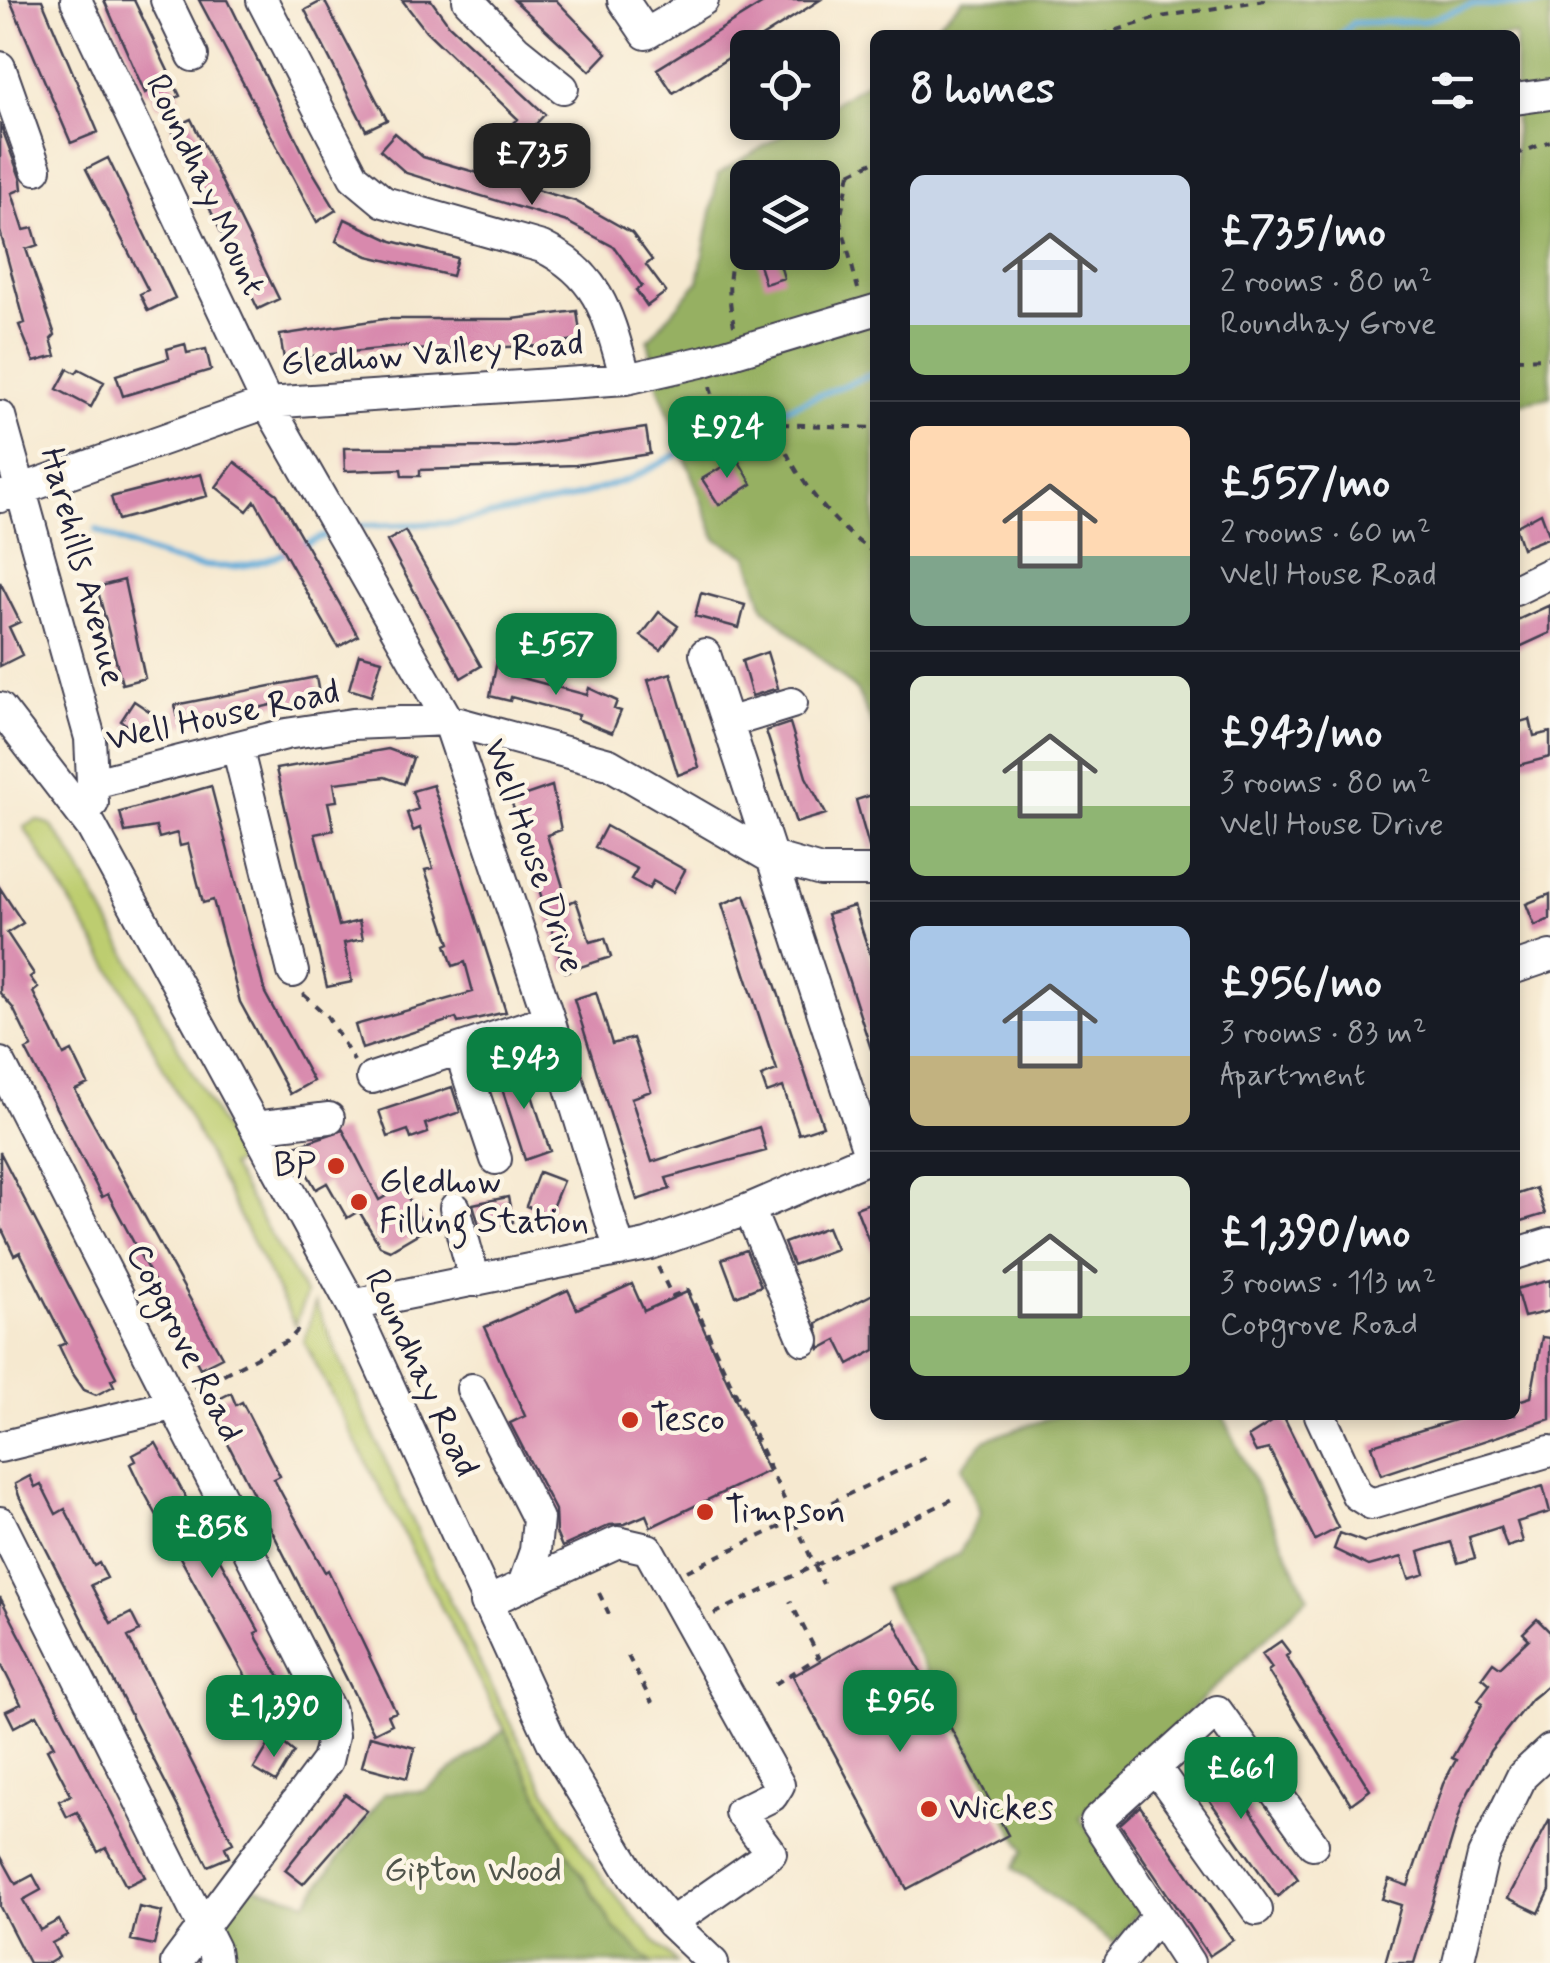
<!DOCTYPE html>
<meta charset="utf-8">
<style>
:root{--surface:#171b24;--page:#20242c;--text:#f1f3f6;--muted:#9ea1a6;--line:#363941;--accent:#0b8043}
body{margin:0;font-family:Mynerve,sans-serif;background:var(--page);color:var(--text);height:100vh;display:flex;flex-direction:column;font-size:38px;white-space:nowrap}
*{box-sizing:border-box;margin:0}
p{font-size:32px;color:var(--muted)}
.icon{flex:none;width:55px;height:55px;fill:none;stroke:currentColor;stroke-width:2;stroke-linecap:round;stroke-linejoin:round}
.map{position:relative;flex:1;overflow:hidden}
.sheet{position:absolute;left:870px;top:30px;width:650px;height:1390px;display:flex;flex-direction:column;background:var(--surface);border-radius:15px;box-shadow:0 5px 15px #0003}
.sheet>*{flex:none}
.controls{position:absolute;left:730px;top:30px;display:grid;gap:20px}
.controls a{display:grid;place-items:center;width:110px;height:110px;border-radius:15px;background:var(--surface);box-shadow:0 5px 15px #0003;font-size:50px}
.price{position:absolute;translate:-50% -85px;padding:0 22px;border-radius:20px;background:var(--accent);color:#fff;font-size:32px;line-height:65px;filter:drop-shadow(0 2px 5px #0008)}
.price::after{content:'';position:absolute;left:50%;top:60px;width:30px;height:22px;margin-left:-15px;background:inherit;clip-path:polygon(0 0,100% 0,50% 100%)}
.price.selected{background:#222;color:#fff}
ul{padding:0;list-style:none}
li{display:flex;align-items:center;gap:30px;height:250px;padding:0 40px}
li+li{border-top:2px solid var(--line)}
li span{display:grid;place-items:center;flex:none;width:280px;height:200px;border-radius:15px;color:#555}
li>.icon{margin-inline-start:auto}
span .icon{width:120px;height:120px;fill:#fffc;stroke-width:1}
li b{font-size:42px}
h2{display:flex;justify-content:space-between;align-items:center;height:120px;padding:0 40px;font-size:42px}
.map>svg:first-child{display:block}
.green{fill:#bdcd6f;stroke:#707855;stroke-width:2.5}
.forest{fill:#96b062;stroke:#5c694e;stroke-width:2.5;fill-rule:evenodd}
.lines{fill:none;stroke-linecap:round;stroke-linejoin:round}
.stream{stroke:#60aad8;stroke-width:6}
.building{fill:#d889ad}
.minor-casing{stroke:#424051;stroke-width:34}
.path{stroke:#424051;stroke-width:4;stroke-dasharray:8 8;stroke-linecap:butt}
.minor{stroke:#fff;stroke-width:30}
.poi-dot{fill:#c8321e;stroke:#fcf5e5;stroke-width:4}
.labels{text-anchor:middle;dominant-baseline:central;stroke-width:9;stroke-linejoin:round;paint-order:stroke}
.street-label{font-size:35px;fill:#22223b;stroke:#fcf5e5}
.poi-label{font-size:35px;fill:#22223b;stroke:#fcf5e5;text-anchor:start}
.park-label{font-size:35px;fill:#50554b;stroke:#fcf5e5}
</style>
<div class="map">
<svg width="1550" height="1963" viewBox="0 0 1550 1963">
<rect width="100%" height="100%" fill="#fcf5e5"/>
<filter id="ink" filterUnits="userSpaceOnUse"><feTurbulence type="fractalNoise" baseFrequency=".01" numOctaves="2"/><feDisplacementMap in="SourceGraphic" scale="20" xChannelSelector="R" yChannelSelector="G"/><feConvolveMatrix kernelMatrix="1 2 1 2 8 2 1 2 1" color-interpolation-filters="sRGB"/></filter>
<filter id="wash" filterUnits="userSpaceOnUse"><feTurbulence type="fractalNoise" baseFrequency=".0048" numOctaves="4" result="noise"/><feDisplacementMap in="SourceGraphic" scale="40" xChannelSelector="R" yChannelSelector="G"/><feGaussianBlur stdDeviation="2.25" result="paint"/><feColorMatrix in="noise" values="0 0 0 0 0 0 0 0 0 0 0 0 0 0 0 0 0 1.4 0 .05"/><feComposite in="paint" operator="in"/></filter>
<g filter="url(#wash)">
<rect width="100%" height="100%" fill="#f6e9d0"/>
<!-- green -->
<path class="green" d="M37,820L50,824L68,848L226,1134L237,1162L230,1166L306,1295L295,1325L122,987L24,827Z
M315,1303C369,1423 421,1544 479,1661C535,1774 585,1876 677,1963H652L614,1928L567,1851L304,1341Z"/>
<!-- forest -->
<path class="forest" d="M963,0H1550V397L1515,404V35H925Z
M875,77V730L857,691L764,608L748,556L716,539L659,389L648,340L698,282L718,174L802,123L822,122L823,110ZM748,178H822V252H748Z
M1059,1415H1223L1308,1597L1080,1818L1141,1909L1114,1943L1013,1868L1024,1851L883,1589L959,1554L980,1513L962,1466L986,1439Z
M505,1730L567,1851L614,1928L652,1963H216L202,1929L238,1882L307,1902L385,1793L425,1791Z"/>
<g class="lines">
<!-- stream -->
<path class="stream" d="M1339,35L1353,23L1423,21L1472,5L1550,4
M360,526L455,523L569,499L632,478L701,442L875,373
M97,530C145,554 202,576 257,563C280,557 302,545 324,536"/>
</g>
<g id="blocks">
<!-- building -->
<path class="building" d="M10,0H42L98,132L71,143Z
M104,0H134L180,96L158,106L151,90L145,93Z
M199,0H228L311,169L336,210L317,222Z
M324,0L387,120L366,130L305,10Z
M402,0H431L449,25L545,114L525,136L512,125L518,119L426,31Z
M514,0H556L607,53L590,71Z
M768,0H820L673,93L657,69Z
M191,119L279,299L258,309L171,128Z
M0,123L21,180L22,189L12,193L24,230L33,228L38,245L26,249L55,335L51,339L56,356L34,362L19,325L25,323L0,231Z
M395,133L423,157L575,201L632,233L652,260L646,265L666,292L647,306L636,290L642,286L614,247L567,222L406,173L380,150Z
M108,158L175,298L148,311L140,294L148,290L86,169Z
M345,219L392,241L457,258L452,276L368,256L336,241Z
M755,252H776L784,278L765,284Z
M577,311L581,339L537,346L409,350V346L284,359L280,335L384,319H513Z
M185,344L187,353L206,349L211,370L123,396L116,375L169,358L167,349Z
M68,369L76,373L79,369L104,382L91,407L57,389Z
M646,428L650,454L576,465L420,470V476H402L401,469L345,471L344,448L515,447Z
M737,458L752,484L719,505L702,479Z
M235,462L277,494L358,636L338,647L255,501L247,511L216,487Z
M201,474L207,496L118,520L111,497Z
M1541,513L1550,537L1522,548L1515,527Z
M405,531L481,666L461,678L387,541Z
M124,580L145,678L122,684L97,587Z
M0,582L20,622L9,627L22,655L0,666Z
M701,593L745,605L739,628L695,616Z
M1550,605V633L1515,649V621Z
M659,612L678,626L661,650L641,636Z
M767,652L778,688L752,696L742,661Z
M359,654L382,660L371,696L349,689Z
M497,661L518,666L515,676L587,695L589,688L617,701L614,709L621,711L612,733L577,719L579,715L511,697L510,701L490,696Z
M671,673L699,767L678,775L648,680Z
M316,677L320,700L285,707L284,702L180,726L175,705Z
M134,701L164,721L152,741L121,721Z
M1530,719L1534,736L1550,732V757L1515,766V741L1520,740L1516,723Z
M790,723L806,777L826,814L796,823L766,731Z
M388,749L413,758L404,784L385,777L334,783L337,801L328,802L334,830L315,834L339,926L359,921L363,939L344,943L352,982L327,987L276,769Z
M433,785L506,1012L458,1023L456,1018L362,1049L355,1025L473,992L465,962L453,966L446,945L450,943L425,870L433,868L420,828L413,831L407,813L418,809L412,791Z
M211,786L265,993L313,1081L290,1094L240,1002L213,900L203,903L188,844L180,846L177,833L159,838L156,827L125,832L120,812Z
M552,786L561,830L547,835L568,903L576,900L590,942L605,938L611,957L565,972L511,800Z
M875,794V849L870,850L856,800Z
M606,826L685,870L673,892L653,881L649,889L631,879L637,869L595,847Z
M0,888L23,923L7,933L34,974L30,977L38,988L33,992L64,1055L72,1051L88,1084L75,1090L222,1357L200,1368L108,1194L102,1197L26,1050L32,1047L13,1008L0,993Z
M1550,894V919L1535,926L1526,904Z
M745,895L823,1126L799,1134L783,1087L767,1093L761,1076L777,1070L722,904Z
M854,906L875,969V1048L871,1049L827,914Z
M596,992L612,1044L633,1038L645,1073L651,1091L631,1098L652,1162L759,1127L766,1151L666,1178L670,1189L637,1200L574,999Z
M522,1064L550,1151L525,1160L497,1073Z
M452,1087L460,1112L425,1124L428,1133L411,1139L408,1130L388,1137L379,1111Z
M343,1130L379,1200L402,1187L426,1229L390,1250L380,1246L359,1211L347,1218L327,1183L316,1189L292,1147Z
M0,1152L116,1377L111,1380L114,1386L96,1395L84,1390L71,1371L59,1346L66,1343L20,1252L14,1255L0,1225Z
M539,1172L563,1181L549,1215L526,1206Z
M1536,1188L1545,1214L1515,1223V1195Z
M508,1197L513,1222L480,1228L473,1204Z
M875,1201V1254H874L856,1208Z
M827,1227L836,1249L793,1265L784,1243Z
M746,1250L761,1286L736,1296L722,1259Z
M1550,1280V1311L1524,1317L1516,1289Z
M632,1284L644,1311L687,1292L768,1471L651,1527L646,1515L625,1524L610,1525L562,1547L556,1533L555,1510L510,1423L525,1416L485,1327L568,1290L577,1309Z
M875,1293V1350L849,1364L837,1340L820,1349L817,1323Z
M1542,1337L1550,1338V1419L1381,1475L1372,1445L1471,1415H1515V1402L1531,1397Z
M231,1393L236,1405L242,1402L280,1476L274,1479L283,1496L325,1572L328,1570L396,1712L388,1715L392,1724L374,1733L214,1416L211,1403Z
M1283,1415L1338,1528L1315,1540L1269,1449L1256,1452L1248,1437Z
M156,1443L259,1631L255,1633L258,1640L290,1694L295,1716L272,1724L139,1483L130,1464L136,1461L133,1455Z
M30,1476L35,1487L41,1484L56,1514L65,1509L94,1566L99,1563L107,1578L91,1585L111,1623L131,1613L140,1631L128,1637L233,1843L225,1847L229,1857L208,1866L19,1496L15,1484Z
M1543,1486L1550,1512L1517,1522L1523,1542L1507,1547L1500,1527L1469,1537L1475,1558L1458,1563L1451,1542L1419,1552L1425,1574L1409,1579L1402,1557L1369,1566L1334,1549L1340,1533L1364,1542Z
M0,1597L145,1877L126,1886L106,1848L98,1852L77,1812L67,1817L59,1801L71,1795L47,1749L54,1746L37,1715L14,1727L6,1711L21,1704L0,1662Z
M1537,1619L1550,1632V1684L1531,1699L1490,1751L1463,1803L1414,1963H1385L1401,1905L1382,1899L1389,1879L1408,1886L1443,1784L1456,1760L1452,1758L1483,1703L1478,1700L1490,1684L1482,1677L1493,1662L1500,1667L1529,1639L1523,1633Z
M893,1620L1008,1835L907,1889L793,1676Z
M1281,1641L1290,1653L1286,1656L1370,1790L1351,1804L1268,1671L1272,1668L1262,1654Z
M274,1736L294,1752L276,1782L254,1769Z
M370,1736L415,1748L407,1778L362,1766Z
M1206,1746L1298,1879L1277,1897L1185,1765Z
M345,1794L367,1811L303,1884L285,1870Z
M1140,1806L1233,1940L1209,1956L1120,1824Z
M1550,1819V1890L1539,1913L1508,1898Z
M0,1855L16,1884L33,1875L41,1890L23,1900L40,1930L59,1920L67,1935L52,1943L59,1957L49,1963H29L0,1907Z
M139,1907L162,1912L154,1945L131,1940Z"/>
</g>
</g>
<g filter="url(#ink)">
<use href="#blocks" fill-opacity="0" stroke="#424051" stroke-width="2.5"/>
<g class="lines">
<!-- minor casing -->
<g class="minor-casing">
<path id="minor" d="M76,0L267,403L448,720L549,1019L620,1251
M166,0L193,56
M262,0L354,177L384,202L542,247C602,276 609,320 626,379
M468,0L516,50L563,88
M623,0L646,34L703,0
M0,67L36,169
M1515,99L1550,94
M0,416L90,738L93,803
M0,497L267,403L626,379L705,361L875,310
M1515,590L1550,573
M705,654L870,1157
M0,708L91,826L352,1305L553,1744L634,1878L671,1923L713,1963
M730,722L792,703
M237,747L293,972
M94,783L286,734L352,724L448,720L609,764L768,856L821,871H875
M1515,968L1550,956
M459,1049L496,1159
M0,1063L330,1711L333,1736L327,1761L176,1963
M372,1078L549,1019
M255,1127L329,1118
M455,1208L475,1281
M749,1209L804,1340
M1515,1254L1550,1243
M352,1305L647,1245L749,1209L875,1155
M472,1389L538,1519L535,1551L523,1585
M1320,1415L1357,1495L1371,1504L1550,1451
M0,1447L172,1405
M0,1522L214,1949L216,1963
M485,1603L618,1542L648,1549L779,1785L772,1796L740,1812L771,1853L671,1923
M1155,1767L1257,1910
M1119,1963L1157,1916
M1189,1963L1096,1821L1217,1711L1313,1844
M1458,1963L1483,1856L1522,1776L1550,1750"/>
</g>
<!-- path -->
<path class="path" d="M1101,35L1160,17L1265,0
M1515,155L1550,141
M850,173L840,219L858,289
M822,187L875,161
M734,326C727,293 725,259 748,231
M1515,359L1550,358
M710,386L717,416L733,422L875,428
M717,416L715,433L729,462
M776,422C784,466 836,530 875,553
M303,994L327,1016L354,1061
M658,1267L672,1296L688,1290L823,1584
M195,1389L289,1340L298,1330
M687,1571L927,1457
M599,1593L609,1614
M714,1614L953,1499
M628,1656L652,1703
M775,1684L819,1657L790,1601"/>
<!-- minor -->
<use href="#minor" class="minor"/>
</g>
</g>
<!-- markers -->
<g class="poi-dot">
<circle cx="336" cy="1166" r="10"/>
<circle cx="359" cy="1202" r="10"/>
<circle cx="630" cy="1420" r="10"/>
<circle cx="705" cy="1512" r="10"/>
<circle cx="929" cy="1809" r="10"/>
</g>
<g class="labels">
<!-- street labels -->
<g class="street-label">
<text transform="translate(205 185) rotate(65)">Roundhay Mount</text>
<text transform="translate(432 354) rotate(-4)">Gledhow Valley Road</text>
<text transform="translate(82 567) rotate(75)">Harehills Avenue</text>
<text transform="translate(223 716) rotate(-12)">Well House Road</text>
<text transform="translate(533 856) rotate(71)">Well House Drive</text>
<text transform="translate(184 1343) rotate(63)">Copgrove Road</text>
<text transform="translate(421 1373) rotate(65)">Roundhay Road</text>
</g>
<!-- poi labels -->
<g class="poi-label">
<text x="316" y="1166" text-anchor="end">BP</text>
<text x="379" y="1182">Gledhow<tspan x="379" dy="40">Filling Station</tspan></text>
<text x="650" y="1420">Tesco</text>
<text x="725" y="1512">Timpson</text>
<text x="949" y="1809">Wickes</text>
</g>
<!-- park labels -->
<g class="park-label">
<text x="473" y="1871">Gipton Wood</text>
</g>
</g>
</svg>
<div class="controls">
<a><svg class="icon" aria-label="locate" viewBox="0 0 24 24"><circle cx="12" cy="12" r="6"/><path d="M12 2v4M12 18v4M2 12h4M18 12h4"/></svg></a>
<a><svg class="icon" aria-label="layers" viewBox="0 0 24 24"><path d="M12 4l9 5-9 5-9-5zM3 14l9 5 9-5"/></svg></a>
</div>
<b class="price selected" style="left:532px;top:208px">£735</b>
<b class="price" style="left:727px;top:481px">£924</b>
<b class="price" style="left:556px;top:698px">£557</b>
<b class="price" style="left:524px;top:1112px">£943</b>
<b class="price" style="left:212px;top:1581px">£858</b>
<b class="price" style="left:900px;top:1755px">£956</b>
<b class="price" style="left:274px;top:1760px">£1,390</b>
<b class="price" style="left:1241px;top:1822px">£661</b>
<section class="sheet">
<h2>8 homes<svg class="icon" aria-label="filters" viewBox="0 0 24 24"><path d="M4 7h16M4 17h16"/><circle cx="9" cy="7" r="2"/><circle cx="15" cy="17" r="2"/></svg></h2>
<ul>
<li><span style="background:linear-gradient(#c9d6e8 75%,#8fb573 0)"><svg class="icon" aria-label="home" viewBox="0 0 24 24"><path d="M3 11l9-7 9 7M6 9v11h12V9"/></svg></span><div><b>£735/mo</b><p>2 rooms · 80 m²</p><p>Roundhay Grove</p></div></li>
<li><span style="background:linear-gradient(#ffd9b3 65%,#7fa58c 0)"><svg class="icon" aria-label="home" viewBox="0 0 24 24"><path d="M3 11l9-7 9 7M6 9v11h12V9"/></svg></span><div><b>£557/mo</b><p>2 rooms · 60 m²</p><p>Well House Road</p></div></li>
<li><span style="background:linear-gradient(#dfe7d0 65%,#8fb573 0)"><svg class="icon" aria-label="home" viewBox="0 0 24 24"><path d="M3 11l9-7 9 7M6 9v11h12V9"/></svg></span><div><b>£943/mo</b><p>3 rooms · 80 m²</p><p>Well House Drive</p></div></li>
<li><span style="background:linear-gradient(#a9c7e8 65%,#c2b280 0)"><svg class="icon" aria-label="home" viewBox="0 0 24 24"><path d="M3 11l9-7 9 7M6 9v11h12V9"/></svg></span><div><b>£956/mo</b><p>3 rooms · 83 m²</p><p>Apartment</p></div></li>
<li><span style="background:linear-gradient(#dfe7d0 70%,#8fb573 0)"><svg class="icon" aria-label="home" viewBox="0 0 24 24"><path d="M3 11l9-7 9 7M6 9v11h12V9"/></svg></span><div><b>£1,390/mo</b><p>3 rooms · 113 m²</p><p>Copgrove Road</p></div></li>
</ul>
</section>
</div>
